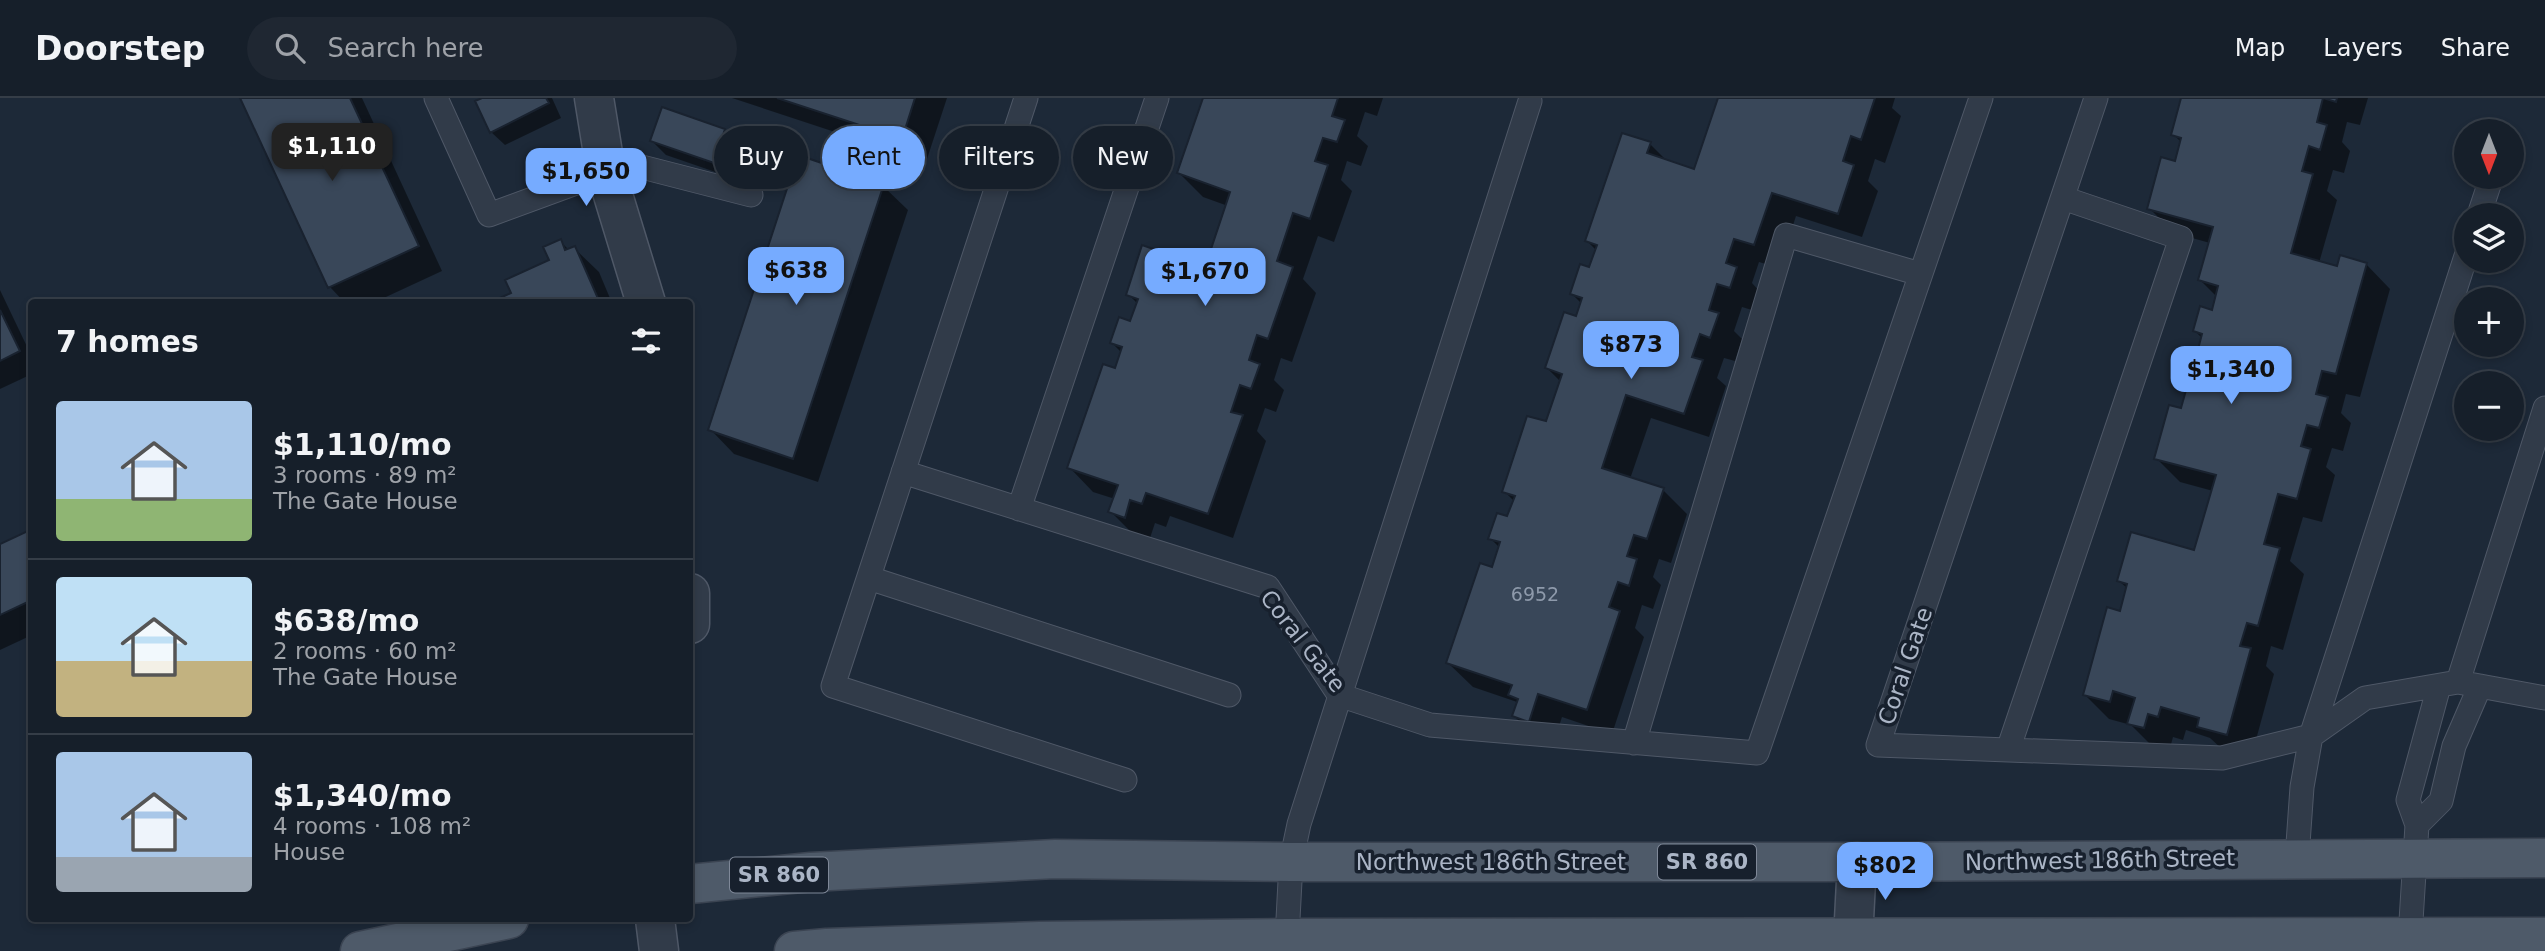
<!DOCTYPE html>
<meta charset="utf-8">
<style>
:root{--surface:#161f2a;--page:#1f2732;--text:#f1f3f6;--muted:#9ea2a8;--line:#353d47;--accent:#76abff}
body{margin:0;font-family:"DejaVu Sans",sans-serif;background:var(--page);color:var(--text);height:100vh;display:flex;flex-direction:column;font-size:26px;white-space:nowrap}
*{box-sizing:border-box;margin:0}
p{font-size:23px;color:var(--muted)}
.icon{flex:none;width:38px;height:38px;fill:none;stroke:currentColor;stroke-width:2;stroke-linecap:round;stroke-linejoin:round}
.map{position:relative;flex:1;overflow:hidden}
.drawer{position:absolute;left:28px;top:201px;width:665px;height:623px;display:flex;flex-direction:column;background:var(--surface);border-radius:7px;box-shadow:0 4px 10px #0003,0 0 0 2px var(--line)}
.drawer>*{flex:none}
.guide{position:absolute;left:714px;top:28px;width:665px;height:63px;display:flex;gap:14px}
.needle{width:46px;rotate:180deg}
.tools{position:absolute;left:2454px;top:21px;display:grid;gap:14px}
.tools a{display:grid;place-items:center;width:70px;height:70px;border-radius:50%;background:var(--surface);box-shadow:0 4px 10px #0003,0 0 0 2px var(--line);font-size:35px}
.price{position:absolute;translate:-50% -60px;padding:0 16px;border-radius:14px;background:var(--accent);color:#111;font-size:23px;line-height:46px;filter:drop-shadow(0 2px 4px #0008)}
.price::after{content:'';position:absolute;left:50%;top:42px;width:21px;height:16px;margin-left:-10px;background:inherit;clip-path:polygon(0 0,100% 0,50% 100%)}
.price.on{background:#222;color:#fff}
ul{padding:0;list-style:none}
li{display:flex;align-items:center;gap:21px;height:175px;padding:0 28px}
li+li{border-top:2px solid var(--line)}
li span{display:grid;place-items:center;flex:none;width:196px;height:140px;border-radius:7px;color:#555}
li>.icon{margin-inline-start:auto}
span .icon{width:84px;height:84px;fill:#fffc;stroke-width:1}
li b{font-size:30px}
h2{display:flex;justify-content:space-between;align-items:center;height:84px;padding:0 28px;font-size:30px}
.tag{padding:0 24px;border-radius:32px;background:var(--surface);box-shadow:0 4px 10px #0003,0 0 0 2px var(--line);font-size:24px;line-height:63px}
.tag.on{background:var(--accent);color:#111}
header{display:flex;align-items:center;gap:42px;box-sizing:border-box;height:98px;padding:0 35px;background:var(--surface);border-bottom:2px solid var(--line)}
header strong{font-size:33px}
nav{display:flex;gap:38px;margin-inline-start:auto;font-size:24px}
.search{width:490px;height:63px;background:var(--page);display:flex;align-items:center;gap:18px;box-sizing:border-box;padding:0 24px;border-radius:38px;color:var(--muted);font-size:26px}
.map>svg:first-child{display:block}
.shadow{fill:#0007}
.building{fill:#394759;stroke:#19222f;stroke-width:2}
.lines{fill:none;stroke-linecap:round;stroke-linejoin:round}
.lane-casing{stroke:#4f5867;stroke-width:25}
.street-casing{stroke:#4f5867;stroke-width:41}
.primary-casing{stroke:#3b4452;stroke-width:41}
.lane{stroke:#313b49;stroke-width:23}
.street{stroke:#313b49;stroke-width:38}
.primary{stroke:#4e5a69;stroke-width:38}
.labels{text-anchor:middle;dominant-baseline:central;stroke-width:7;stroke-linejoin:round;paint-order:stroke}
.number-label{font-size:19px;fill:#8e9aab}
.shield{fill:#17202d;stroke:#7f8898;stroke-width:2}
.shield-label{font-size:21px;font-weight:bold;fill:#abb5c6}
.street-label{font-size:23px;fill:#abb5c6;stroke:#17202d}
</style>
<header>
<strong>Doorstep</strong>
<div class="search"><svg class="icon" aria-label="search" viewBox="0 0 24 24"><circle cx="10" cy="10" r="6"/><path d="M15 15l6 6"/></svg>Search here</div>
<nav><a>Map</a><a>Layers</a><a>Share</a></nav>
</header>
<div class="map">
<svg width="2545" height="853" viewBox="0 0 2545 853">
<rect width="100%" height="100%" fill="#1d2938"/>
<!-- shadow -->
<path class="shadow" d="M242,0H362L442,173L373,205H345L330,189Z
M486,0H552L561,20L505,47L491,34Z
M732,0H947L926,64Z
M1205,0H1383L1377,18L1365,14L1357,38L1368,48L1361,68L1347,63L1341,82L1352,93L1334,144L1318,138L1303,181L1316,195L1292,264L1281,260L1274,282L1284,292L1276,314L1265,310L1257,333L1266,343L1233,440L1170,418L1166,429L1155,425L1149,443L1135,438L1110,413L1115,401L1093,394L1069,369L1116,272L1122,255L1112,245L1131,225L1138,206L1128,196L1206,171L1228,108L1203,99L1179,75Z
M1720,0H1895L1892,10L1901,18L1885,65L1875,61L1868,83L1878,93L1862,139L1796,118L1779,170L1759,164L1752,185L1761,195L1755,213L1742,209L1734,233L1742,241L1735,263L1724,260L1717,280L1726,288L1709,339L1651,320L1630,381L1663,392L1687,416L1671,465L1659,461L1653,479L1661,487L1653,511L1642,507L1635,530L1644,539L1612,636L1562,619L1553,647L1539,642L1514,618L1517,604L1473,589L1448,565L1493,471L1500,450L1490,440L1509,420L1514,403L1504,393L1547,326L1561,284L1547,270L1577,220L1582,206L1572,196L1590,172L1597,153L1587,143L1650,46L1668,64L1696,73Z
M2183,0H2368L2360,27L2347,24L2342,44L2350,53L2344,75L2333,72L2327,93L2337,102L2319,165L2339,170L2366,166L2390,191L2360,299L2346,296L2341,315L2351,325L2343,353L2332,350L2326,369L2335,377L2322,424L2303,419L2290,463L2304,476L2283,552L2271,548L2266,568L2274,576L2251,660L2223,652L2210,640L2186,632L2183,642L2173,639L2169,654L2154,650L2131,627L2109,621L2085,597L2121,515L2128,491L2119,483L2196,454L2213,393L2180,384L2156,360L2183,312L2188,292L2179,282L2197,261L2202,240L2195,233L2213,214L2217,199L2200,182L2210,145L2174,135L2149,110L2176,65L2182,45L2173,36Z
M724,33L738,47L727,78L666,57L652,43Z
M883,88L908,112L818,384L734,356L710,331Z
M560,143L569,152L574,150L599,174L612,205H494L513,196L551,163Z
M0,192L32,259V276L0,291Z
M32,433V537L0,552V448Z"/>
<!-- building -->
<path class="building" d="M240,0H350L419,148L328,190Z
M482,0H546L549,5L490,35L475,3Z
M777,0H915L902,41Z
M1203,0H1338L1332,18L1345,22L1337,44L1323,40L1315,63L1328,67L1310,121L1293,115L1277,163L1293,169L1268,241L1257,237L1249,262L1260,266L1251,291L1240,287L1231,314L1243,317L1208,416L1146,395L1142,406L1130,402L1125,420L1108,414L1118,387L1067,370L1103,266L1115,270L1122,249L1110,245L1119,219L1130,223L1138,201L1126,197L1142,147L1205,169L1230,94L1177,75Z
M1718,0H1875L1861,42L1851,38L1843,63L1854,67L1838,116L1772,95L1754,147L1734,141L1726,165L1737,169L1730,190L1717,186L1709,212L1719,215L1710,240L1700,236L1692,259L1703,262L1684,316L1626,297L1602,370L1664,390L1647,441L1634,437L1627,458L1637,461L1629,488L1618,484L1609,509L1620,513L1587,612L1538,596L1529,624L1512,618L1518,601L1508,597L1512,587L1446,565L1480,465L1492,469L1500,444L1488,441L1497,415L1507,418L1515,398L1502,394L1527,318L1546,323L1562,276L1545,270L1564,214L1576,218L1582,200L1570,196L1580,166L1589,169L1597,147L1585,143L1622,35L1651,44L1647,55L1694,71Z
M2181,0H2337L2336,4L2323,0L2317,24L2327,27L2320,52L2309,48L2302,73L2313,76L2291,155L2337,168L2340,157L2367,165L2336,276L2322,273L2316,296L2328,299L2319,330L2307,327L2301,348L2311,351L2297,401L2278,396L2264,446L2280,450L2258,528L2247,525L2240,548L2251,550L2227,637L2197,629L2199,620L2161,609L2158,619L2148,616L2144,630L2127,626L2135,600L2113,593L2110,604L2083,597L2107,509L2120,513L2127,486L2117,483L2131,434L2194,452L2216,377L2154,361L2169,307L2181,310L2188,285L2177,282L2184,256L2196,259L2202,236L2193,233L2200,208L2212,212L2218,188L2198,182L2213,129L2147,111L2161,59L2175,63L2181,40L2171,37Z
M662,9L725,31L714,65L650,43Z
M798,57L884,86L793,361L708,332Z
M561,141L565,152L575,148L600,205H489L511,195L505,182L549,162L543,149Z
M0,212L20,253L0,263Z
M32,431V502L0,517V446Z"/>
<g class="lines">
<!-- lane casing -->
<g class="lane-casing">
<path id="lane" d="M436,0L489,117L606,74L638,68L751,97
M1026,0L833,588L1125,682
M2096,0L1878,647L2222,660L2311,638L2365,600L2458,584L2545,600
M2479,117L2490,84
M903,374L1268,489L1339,597L1430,627L1757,655L1981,0
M1019,411L1157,0
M869,480L1229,597
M2458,584L2545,310
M1634,645L1786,137L1920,176
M2008,652L2181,140L2063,100
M2417,727L2441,703L2454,648L2480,588
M2297,760L2302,689L2311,638L2466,158
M2410,839L2417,727L2408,702L2439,588
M1287,840L1291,764L1299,726L1530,3"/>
</g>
<!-- street casing -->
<g class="street-casing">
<path id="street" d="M594,0L606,74L646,205
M690,495V526
M655,821L659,853
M1853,841L1857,764"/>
</g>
<!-- primary casing -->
<g class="primary-casing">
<path id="primary" d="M690,786L811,774L1055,761L1291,764H1857L2545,760
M360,853L509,821
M794,853L827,850L1040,843L1287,840L2545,839"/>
</g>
<!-- lane -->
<use href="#lane" class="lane"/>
<!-- street -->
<use href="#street" class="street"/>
<!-- primary -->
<use href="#primary" class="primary"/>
</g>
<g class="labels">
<!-- number labels -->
<g class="number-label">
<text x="1535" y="496">6952</text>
</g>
<!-- shield labels -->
<g class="shield">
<rect x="1658" y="746.5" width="98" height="35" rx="5"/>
<rect x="730" y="759.5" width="98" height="35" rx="5"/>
</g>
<g class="shield-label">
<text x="1707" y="764">SR 860</text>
<text x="779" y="777">SR 860</text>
</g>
<!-- street labels -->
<g class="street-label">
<text transform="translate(1303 543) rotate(52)">Coral Gate</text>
<text transform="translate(1905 568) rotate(-71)">Coral Gate</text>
<text transform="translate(2100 762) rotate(-1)">Northwest 186th Street</text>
<text x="1491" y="764">Northwest 186th Street</text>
</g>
</g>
</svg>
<div class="tools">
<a><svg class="needle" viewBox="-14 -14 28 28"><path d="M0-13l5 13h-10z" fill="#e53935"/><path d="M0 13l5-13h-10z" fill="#9ea2a8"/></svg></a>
<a><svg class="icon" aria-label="layers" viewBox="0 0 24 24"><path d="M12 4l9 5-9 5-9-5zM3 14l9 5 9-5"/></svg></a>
<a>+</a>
<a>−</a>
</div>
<b class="price on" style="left:332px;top:85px">$1,110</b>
<b class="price" style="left:586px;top:110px">$1,650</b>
<b class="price" style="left:796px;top:209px">$638</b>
<b class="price" style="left:1205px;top:210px">$1,670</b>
<b class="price" style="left:1631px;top:283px">$873</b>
<b class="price" style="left:2231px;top:308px">$1,340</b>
<b class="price" style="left:1885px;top:804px">$802</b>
<div class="guide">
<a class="tag">Buy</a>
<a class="tag on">Rent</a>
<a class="tag">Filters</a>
<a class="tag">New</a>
</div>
<section class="drawer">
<h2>7 homes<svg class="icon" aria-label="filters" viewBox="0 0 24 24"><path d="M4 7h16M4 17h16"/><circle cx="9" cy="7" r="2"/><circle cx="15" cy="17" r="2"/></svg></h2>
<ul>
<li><span style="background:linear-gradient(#a9c7e8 70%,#8fb573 0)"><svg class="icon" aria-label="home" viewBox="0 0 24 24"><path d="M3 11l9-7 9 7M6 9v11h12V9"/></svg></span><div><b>$1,110/mo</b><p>3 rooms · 89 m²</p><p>The Gate House</p></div></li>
<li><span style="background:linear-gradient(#bfe0f5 60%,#c2b280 0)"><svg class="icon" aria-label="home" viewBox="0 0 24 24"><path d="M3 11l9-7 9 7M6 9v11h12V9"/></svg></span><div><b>$638/mo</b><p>2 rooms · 60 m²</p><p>The Gate House</p></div></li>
<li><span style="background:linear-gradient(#a9c7e8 75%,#9aa5b1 0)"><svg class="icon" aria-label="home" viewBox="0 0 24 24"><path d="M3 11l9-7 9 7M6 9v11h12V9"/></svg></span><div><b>$1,340/mo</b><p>4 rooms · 108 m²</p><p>House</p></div></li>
</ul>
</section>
</div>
